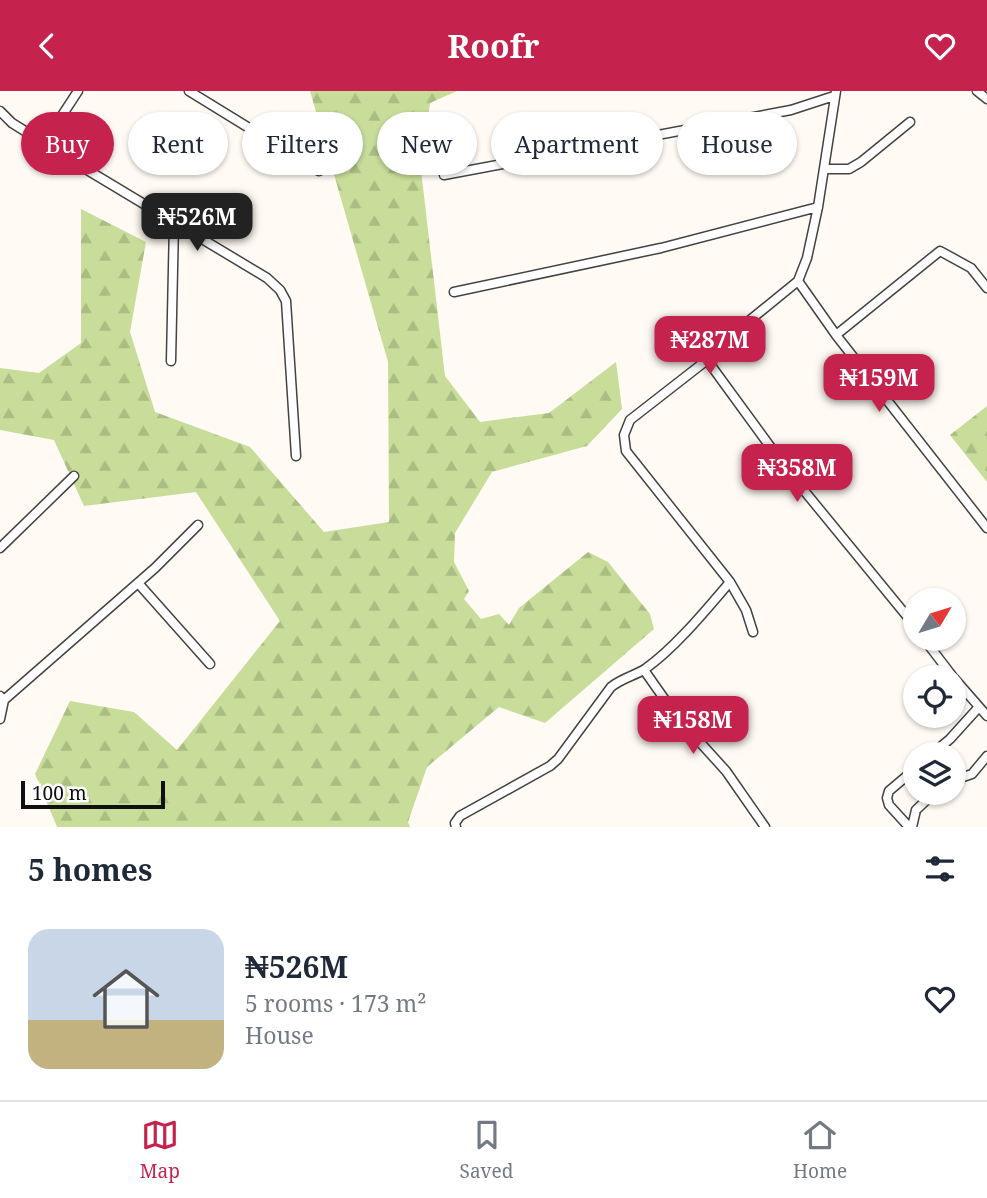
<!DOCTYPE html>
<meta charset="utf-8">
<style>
:root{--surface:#fff;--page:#f6f6f7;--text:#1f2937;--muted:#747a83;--line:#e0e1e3;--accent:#c6224e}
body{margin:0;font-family:"Noto Serif",serif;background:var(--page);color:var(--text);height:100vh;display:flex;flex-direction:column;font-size:26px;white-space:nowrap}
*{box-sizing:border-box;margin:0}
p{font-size:23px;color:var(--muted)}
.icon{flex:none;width:38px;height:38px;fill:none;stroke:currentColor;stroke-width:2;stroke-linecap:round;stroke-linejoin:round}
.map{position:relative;height:736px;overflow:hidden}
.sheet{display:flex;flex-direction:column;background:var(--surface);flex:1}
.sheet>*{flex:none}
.hud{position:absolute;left:21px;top:21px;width:945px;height:63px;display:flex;gap:14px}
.needle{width:46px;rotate:52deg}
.tools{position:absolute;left:903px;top:497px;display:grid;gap:14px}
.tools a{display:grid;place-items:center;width:63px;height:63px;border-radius:50%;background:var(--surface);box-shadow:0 2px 5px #0004;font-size:35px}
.scale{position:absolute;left:21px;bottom:18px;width:144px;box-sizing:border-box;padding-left:7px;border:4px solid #101010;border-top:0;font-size:19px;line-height:24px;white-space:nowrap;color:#101010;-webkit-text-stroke:5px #fff;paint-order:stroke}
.price{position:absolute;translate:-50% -60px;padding:0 16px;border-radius:14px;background:var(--accent);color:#fff;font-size:23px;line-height:46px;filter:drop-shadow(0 2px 4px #0008)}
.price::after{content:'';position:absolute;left:50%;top:42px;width:21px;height:16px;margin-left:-10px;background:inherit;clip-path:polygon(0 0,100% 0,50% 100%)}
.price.selected{background:#222;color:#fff}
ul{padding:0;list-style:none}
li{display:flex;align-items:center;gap:21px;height:175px;padding:0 28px}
li span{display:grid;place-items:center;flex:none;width:196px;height:140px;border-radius:21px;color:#555}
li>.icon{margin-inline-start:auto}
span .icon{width:84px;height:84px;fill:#fffc;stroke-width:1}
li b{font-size:30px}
h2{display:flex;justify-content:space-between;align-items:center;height:84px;padding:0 28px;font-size:30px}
.pill{padding:0 24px;border-radius:32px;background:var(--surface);box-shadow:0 2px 5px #0004;font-size:24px;line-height:63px}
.pill.selected{background:var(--accent);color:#fff}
header{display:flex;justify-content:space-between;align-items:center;height:91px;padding:0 28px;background:var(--accent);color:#fff;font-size:32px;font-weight:700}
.tabs{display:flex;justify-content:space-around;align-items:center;height:98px;border-top:2px solid var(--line);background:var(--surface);font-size:19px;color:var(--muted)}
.tabs a{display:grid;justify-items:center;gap:4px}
.tabs .selected{color:var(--accent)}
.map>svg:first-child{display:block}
.forest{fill:url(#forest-firs)}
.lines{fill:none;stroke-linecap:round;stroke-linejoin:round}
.minor-casing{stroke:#434343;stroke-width:11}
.minor{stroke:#fff;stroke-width:8}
</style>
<header><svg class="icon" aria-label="back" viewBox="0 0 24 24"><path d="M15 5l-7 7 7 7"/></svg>Roofr<svg class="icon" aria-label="heart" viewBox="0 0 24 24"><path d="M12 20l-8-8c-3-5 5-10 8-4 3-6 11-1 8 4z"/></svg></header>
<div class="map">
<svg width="987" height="736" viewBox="0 0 987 736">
<defs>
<pattern id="forest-firs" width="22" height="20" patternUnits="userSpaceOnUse" patternTransform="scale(1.75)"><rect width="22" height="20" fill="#c7dd99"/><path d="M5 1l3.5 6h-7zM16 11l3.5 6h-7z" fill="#aabd83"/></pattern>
</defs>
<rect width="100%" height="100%" fill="#fffaf3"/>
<!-- forest -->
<path class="forest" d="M310,0H457L430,12L421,79L445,285L480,331L549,322L616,271L622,318L587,355L492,381L455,442L454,471L469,500L464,508L481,528L499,523L509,534L519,517L588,461L608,471L650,523L654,538L545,632L499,616L427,676L408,731L410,736H57L35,683L70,610L134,621L177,659L280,530L196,401L84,415L54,349L0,339V277L39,282L81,252V118L146,151L130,241L155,321L250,356L324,441L389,431L388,271Z
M987,315V391L950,344Z"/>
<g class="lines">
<!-- minor casing -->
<g class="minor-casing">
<path id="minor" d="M189,0L319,80
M977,0L987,8
M0,20L12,32L84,77L267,187L280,199L286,210L296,365
M44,52L78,0
M824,78H849L861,71L910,31
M444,84L791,19L834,5
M798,190L836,244L987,437
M454,201L661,157L818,116
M836,244L940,160L971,177L987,197
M707,269L788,380L915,535
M171,270L174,132
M0,457L74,385
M138,492L210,573
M753,541L746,519L730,491L626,360L624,344L630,329L707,269L739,238L798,190L807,167L818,116L836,0
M924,548L953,586
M644,579L677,626L726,680L765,736
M954,587L987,625
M0,605L4,609L0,628
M4,609L155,477L198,434
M932,663L950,648L978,617
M954,689L972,683L987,665
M456,736L455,732L460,725L550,675L558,668L611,596C622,587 634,585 645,578C675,557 706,519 730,491
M909,736L889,714L887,707L889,700L915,678
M912,736L916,719L934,702"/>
</g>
<!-- minor -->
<use href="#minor" class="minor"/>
</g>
</svg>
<div class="tools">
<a><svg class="needle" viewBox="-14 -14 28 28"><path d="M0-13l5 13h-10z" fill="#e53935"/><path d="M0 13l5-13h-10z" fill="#747a83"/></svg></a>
<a><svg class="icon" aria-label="locate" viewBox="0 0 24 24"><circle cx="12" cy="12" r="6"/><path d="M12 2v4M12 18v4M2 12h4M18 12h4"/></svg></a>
<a><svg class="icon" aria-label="layers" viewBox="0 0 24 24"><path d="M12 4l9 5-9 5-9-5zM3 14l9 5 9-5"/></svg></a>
</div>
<div class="scale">100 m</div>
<b class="price selected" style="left:197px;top:162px">₦526M</b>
<b class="price" style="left:710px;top:285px">₦287M</b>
<b class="price" style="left:879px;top:323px">₦159M</b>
<b class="price" style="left:797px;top:413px">₦358M</b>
<b class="price" style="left:693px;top:665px">₦158M</b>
<div class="hud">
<a class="pill selected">Buy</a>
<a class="pill">Rent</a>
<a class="pill">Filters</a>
<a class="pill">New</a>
<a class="pill">Apartment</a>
<a class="pill">House</a>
</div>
</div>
<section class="sheet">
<h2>5 homes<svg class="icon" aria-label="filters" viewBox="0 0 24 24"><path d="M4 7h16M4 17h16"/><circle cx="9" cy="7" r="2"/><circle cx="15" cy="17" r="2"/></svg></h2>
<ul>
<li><span style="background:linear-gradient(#c9d6e8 65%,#c2b280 0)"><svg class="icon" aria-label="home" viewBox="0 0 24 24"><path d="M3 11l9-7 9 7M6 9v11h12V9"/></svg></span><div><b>₦526M</b><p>5 rooms · 173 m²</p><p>House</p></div><svg class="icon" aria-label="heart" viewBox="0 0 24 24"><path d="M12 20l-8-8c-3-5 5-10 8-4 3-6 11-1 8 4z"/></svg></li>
</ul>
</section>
<nav class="tabs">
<a class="selected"><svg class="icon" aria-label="map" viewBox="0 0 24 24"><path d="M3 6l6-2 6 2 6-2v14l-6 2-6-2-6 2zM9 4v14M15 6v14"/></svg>Map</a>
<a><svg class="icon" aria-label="saved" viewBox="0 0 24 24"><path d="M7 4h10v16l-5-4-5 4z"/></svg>Saved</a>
<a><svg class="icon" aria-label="home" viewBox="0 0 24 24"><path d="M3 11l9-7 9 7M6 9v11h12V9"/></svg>Home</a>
</nav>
